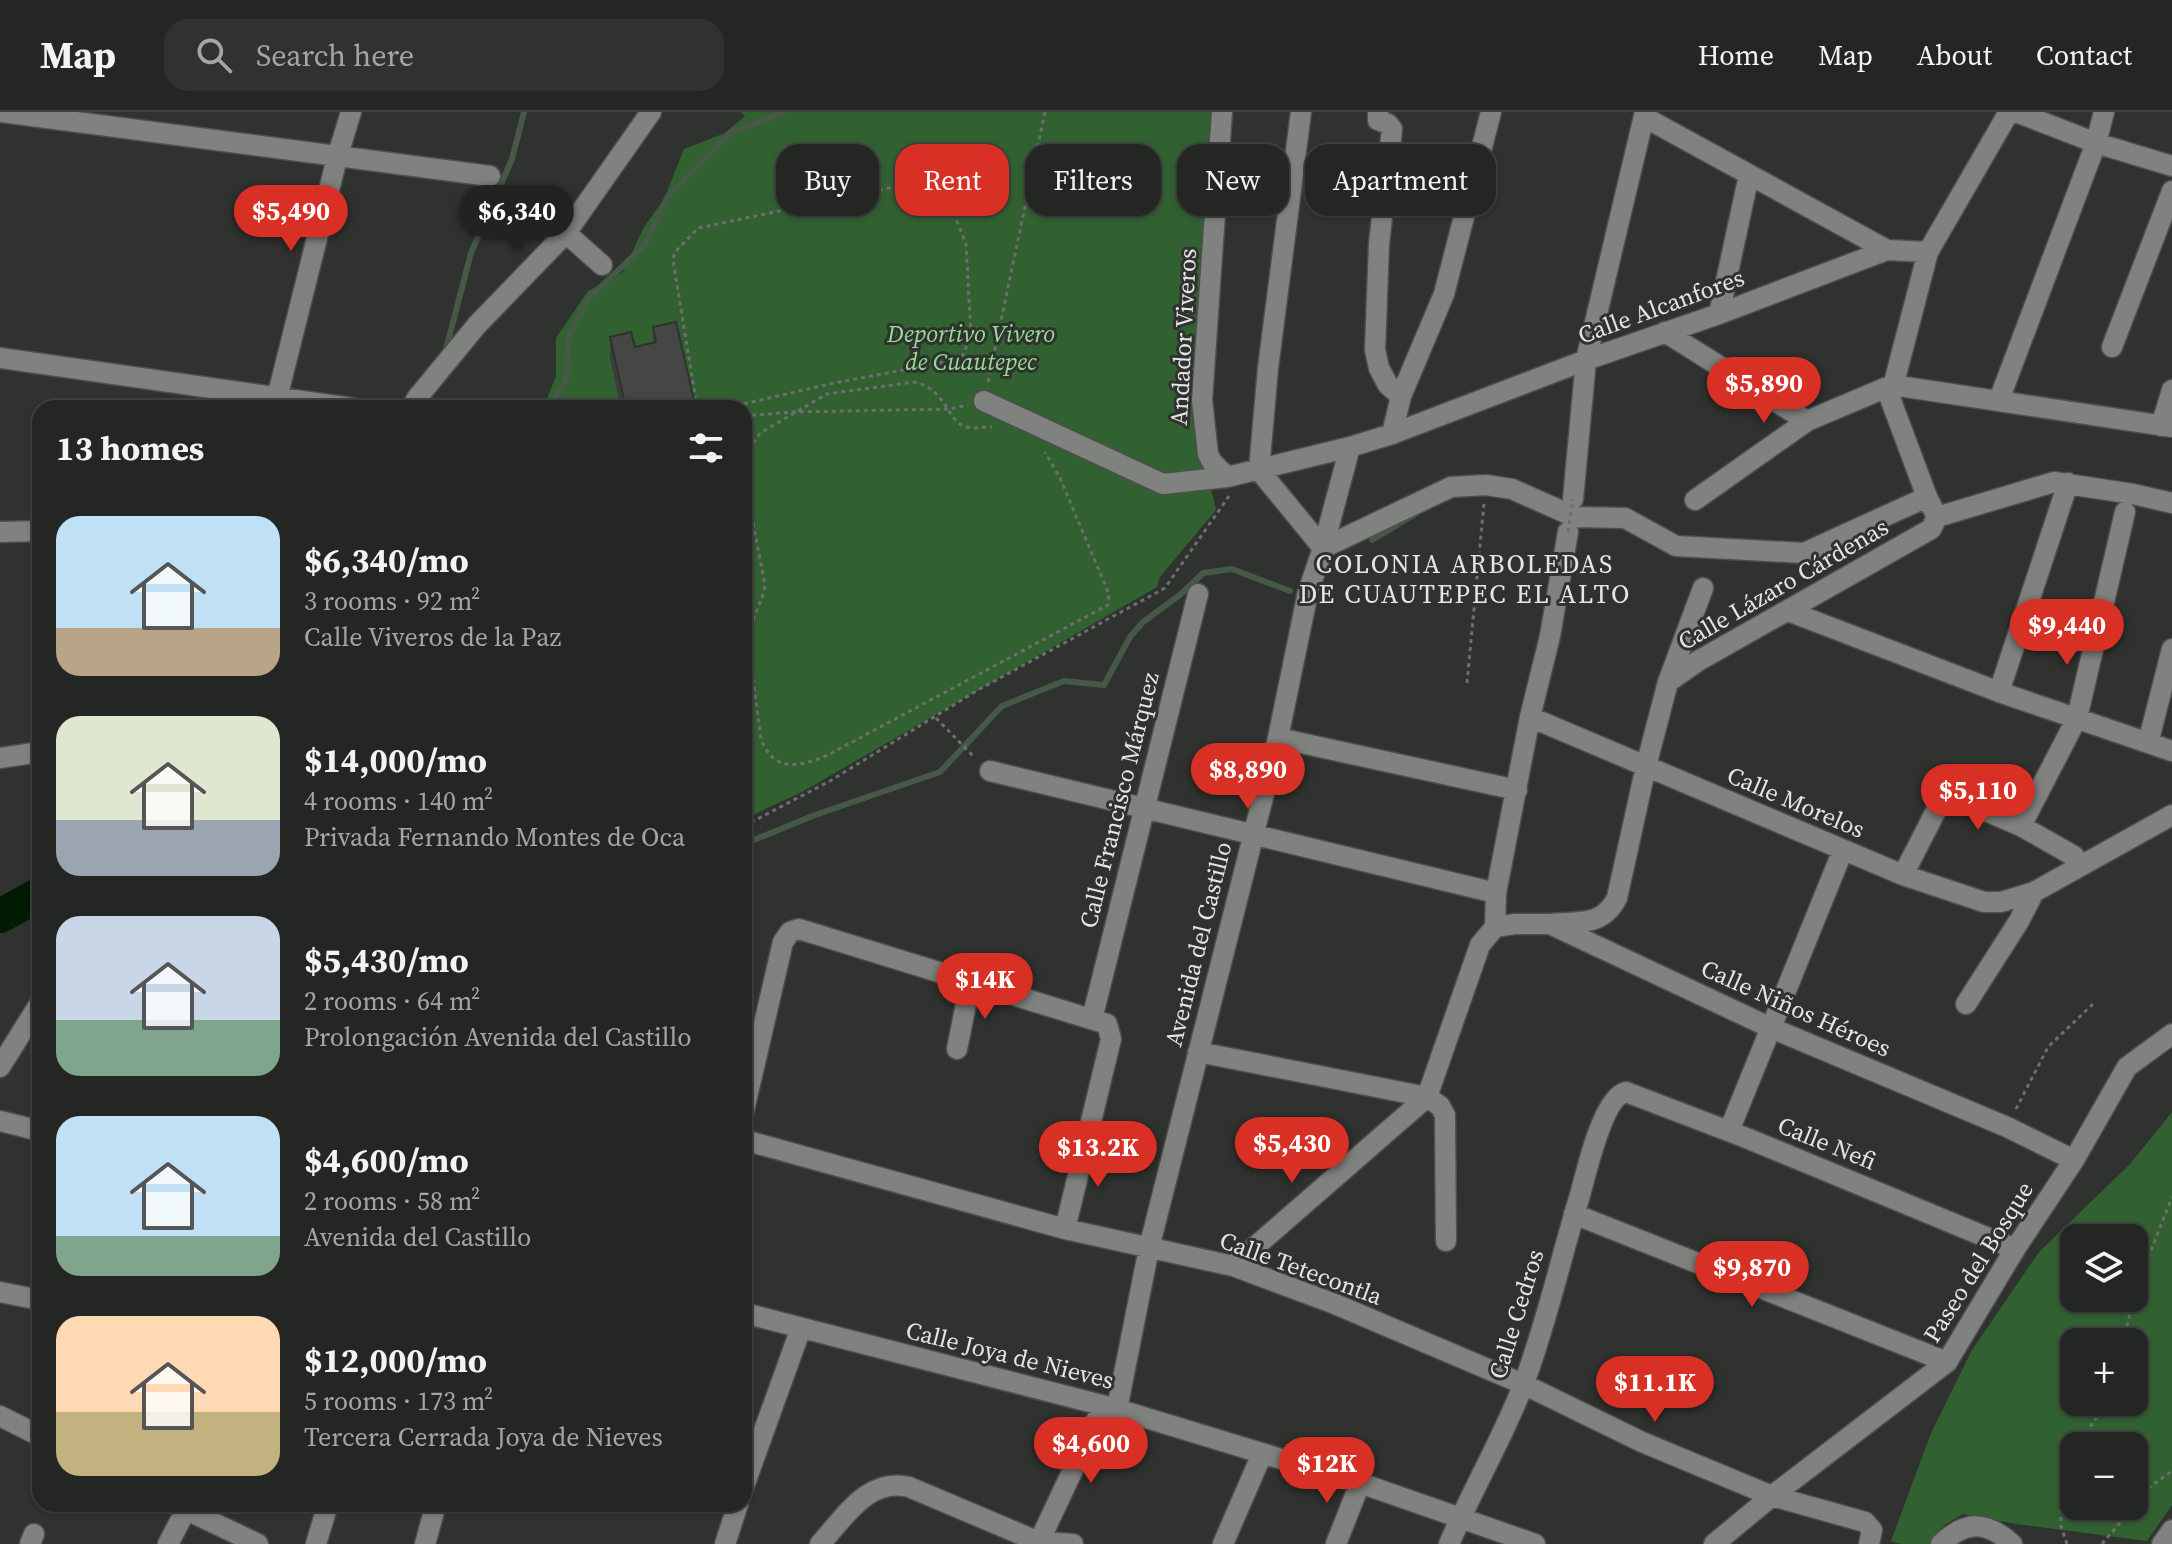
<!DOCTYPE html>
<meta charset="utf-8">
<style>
:root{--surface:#232623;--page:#2f3230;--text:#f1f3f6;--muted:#a3a5a6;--line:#404341;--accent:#d93025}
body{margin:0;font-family:"Source Serif 4",serif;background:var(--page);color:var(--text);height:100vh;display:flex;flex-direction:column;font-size:30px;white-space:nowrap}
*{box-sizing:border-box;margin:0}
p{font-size:26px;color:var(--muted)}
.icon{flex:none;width:44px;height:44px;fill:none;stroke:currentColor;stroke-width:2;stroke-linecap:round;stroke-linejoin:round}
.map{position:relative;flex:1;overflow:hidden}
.sheet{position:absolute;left:32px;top:288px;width:720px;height:1112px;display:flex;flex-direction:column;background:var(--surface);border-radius:24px;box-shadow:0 2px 6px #0004,0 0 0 2px var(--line)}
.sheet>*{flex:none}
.guide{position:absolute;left:776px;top:32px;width:760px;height:72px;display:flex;gap:16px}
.controls{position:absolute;left:2060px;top:1112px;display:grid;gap:16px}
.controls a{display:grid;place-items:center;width:88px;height:88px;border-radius:16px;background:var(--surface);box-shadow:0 2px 6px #0004,0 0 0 2px var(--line);font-size:40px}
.price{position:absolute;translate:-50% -68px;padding:0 18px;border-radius:28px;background:var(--accent);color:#fff;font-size:26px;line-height:52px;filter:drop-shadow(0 2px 4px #0008)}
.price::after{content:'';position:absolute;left:50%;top:48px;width:24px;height:18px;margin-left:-12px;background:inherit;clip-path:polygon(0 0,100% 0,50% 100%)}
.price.on{background:#222;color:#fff}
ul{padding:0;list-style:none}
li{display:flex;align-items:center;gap:24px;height:200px;padding:0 24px}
li span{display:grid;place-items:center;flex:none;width:224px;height:160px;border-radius:24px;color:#555}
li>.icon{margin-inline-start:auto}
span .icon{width:96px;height:96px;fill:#fffc;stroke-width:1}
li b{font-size:34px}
h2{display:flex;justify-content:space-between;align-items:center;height:96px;padding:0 24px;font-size:34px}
.tag{padding:0 28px;border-radius:24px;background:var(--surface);box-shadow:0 2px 6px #0004,0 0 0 2px var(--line);font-size:28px;line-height:72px}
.tag.on{background:var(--accent);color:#fff}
header{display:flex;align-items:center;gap:48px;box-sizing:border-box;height:112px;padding:0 40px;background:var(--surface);border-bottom:2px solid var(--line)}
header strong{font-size:38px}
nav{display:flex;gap:44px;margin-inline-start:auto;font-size:28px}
.search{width:560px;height:72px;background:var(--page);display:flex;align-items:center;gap:20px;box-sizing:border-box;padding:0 28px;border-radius:24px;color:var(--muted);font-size:30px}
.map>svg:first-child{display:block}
.green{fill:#316031;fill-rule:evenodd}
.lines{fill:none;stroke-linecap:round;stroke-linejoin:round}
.stream{stroke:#465846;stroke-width:6}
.river{stroke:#021b03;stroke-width:34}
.minor-casing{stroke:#4d4f4c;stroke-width:23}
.path{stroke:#6d6f6d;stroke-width:3;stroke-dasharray:4 4;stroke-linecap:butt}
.minor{stroke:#7f827f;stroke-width:20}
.path-bridge{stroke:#6d6f6d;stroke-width:3;stroke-dasharray:4 4;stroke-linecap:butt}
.wall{fill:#3a3d3a}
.shaded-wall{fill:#303230}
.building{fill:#444744;stroke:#303230;stroke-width:2}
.labels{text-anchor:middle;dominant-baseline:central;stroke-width:6;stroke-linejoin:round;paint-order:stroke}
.street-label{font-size:24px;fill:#e5e6e4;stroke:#2f322f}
.park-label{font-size:24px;font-style:italic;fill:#96de94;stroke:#2f322f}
.neighbourhood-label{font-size:26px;letter-spacing:2px;fill:#e5e6e4;stroke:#2f322f}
</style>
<header>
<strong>Map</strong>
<div class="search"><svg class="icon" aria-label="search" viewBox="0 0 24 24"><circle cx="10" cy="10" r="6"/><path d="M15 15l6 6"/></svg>Search here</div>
<nav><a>Home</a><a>Map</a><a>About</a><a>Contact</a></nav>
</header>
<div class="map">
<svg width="2172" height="1432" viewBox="0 0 2172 1432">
<rect width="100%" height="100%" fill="#2f322f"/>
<!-- green -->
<path class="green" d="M741,0H1217L1201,332L1216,398L1160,465L1157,475L802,680L744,707V296H543L556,264V226L588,179L623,160L644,115L664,87L684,37L725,21L745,4Z
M2172,1000V1393L2147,1429L2016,1412L1963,1402L1944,1413L1934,1432H1901L1891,1429L1931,1321L1972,1238L2039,1140L2130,1052ZM2074,1126H2134V1186H2074ZM2074,1230H2134V1290H2074ZM2074,1334H2134V1394H2074Z"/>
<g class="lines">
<!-- stream -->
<path class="stream" d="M446,237L471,141L512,47L524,0
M549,296L566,268L569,223L589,186L646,132L668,84L730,21L785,0
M1372,428L1414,403
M744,732L815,703L940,660L1002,594L1064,569L1104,573L1130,525L1143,510L1181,482L1203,461L1232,457L1290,479"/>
<!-- river -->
<path class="river" d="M0,804L40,782"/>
<!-- minor casing -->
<g class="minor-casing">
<path id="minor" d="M0,0L490,64
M1222,0L1202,288L1208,342L1212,350L1227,365L1350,335L1392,322L1586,248L1719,202L1887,138L1928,140L2009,0
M1378,0V8L1388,12L1392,17L1379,132L1375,238L1379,256L1388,273L1401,284
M2016,0L2096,31L2172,54
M1644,5L1887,138
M566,121L602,153
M1719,202L1749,63
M1665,220L1807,309
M2112,235L2172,79
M0,246L351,296
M1999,288L2096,31L2104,0
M984,289L1163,372L1227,365
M275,294L337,46L351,0
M412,296L417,286L477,213L566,121L651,0
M2161,314L2172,278
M1392,322L1401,284L1444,182L1491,0
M1259,358L1323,436L1451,375L1486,373L1512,377L1575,405L1625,406L1676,434L1804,441L1927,385
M1259,358L1268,256L1301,0
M1573,387L1586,248L1645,0
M1695,388L1807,309L1892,273L2172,315
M1937,405L2054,370L2133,382L2172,391
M0,420L40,419
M1788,499L1999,580L2172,639
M1668,570L1703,476
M1999,580L2068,371
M1530,605L1903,763L1984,790H2001L2034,780L2172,703
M1278,626L1517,678
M2148,631L2172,537
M0,646L40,640
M990,659L1496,781
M2021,714L2077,606L2125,400
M1903,763L1940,691L1946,686L1953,685L2021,714L2074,744
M1550,812C1579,809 1602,815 1617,786L1646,654L1668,570L1698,549L1931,417L1937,405L1927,385L1890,286L1928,140
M1495,815L1515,812H1550L1769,915L2007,1015L2074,1048
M1966,892L2019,809L2034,780
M1092,907L1198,482
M957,937L970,872
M1198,940L1427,985L1440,994L1445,1003L1446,1129
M0,955L40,891
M744,998L783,830L790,820L799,817L1107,912L1111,927L1065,1117
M0,1009L40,1019
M1729,1019L1843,738
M744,1028L1065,1117L1233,1154L1335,1192L1523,1272L1642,1330L1772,1384L1865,1410L1872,1418L1869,1432
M1574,1102L1947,1250
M1233,1154L1427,985L1480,833L1495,815L1496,781L1530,605L1550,524L1568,420
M0,1180L40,1188
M744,1201L1117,1297L1360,1371L1535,1432
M1117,1297L1149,1136L1278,626L1308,480L1323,436L1350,335
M0,1304L40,1324
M744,1374L801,1216
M174,1392L258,1432
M30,1432L34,1422
M168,1432L189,1392
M316,1432L328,1392
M425,1432L436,1392
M725,1432L738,1392
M820,1432C845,1405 868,1365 909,1375L1039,1430L1073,1432
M1038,1432L1103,1294
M1223,1432L1262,1342
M1336,1432L1360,1371
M1449,1432C1472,1378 1503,1326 1524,1271C1547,1210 1561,1145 1580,1083C1586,1061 1603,985 1626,980L1744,1025L2015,1137
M1714,1432L1772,1384L1947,1250L2015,1137L2074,1048L2127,955L2172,922
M1941,1432C1966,1408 1987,1409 2012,1432
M2162,1432L2172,1418"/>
</g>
<!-- path -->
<path class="path" d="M988,270L1045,0
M697,296L673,148L675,140L698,116L923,69L938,70L943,74L966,132L971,224L961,247L834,271L726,296
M744,304L793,300L949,297L968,293
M744,344L760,321L827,282L914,270C947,277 947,310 966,315C974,317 984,315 992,315
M744,364L765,473C762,493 750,507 748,528L761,627C774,661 799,655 828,643L1108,493L1109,482L1060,366L1045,340
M1467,571L1484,391
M936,606L975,646
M744,714L830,669L978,578L1165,476L1229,384
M2016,997L2048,935L2095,890
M2123,1230L2136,1177L2172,1085
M2076,1334L2108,1290
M2067,1432L2061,1414L2060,1369L2074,1339
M2102,1432L2150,1375L2172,1359"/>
<!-- minor -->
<use href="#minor" class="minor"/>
<!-- path-bridge -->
<path class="path-bridge" d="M1568,420L1573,387"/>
</g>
<!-- wall -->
<path class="wall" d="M653,215L694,296H621L610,246V225L635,235L653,231Z"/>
<!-- shaded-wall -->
<path class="shaded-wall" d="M694,288V296H661Z"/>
<!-- building -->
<path class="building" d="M676,210L694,288L661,296H626L610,225L631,220L635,235L656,230L653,215Z"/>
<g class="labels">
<!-- street labels -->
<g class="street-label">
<text transform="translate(1661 194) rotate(-20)">Calle Alcanfores</text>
<text transform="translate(1183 225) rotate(-87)">Andador Viveros</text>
<text transform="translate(1783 472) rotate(-30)">Calle Lázaro Cárdenas</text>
<text transform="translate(1119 688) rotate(-76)">Calle Francisco Márquez</text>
<text transform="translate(1796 690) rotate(23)">Calle Morelos</text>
<text transform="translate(1198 832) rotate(-76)">Avenida del Castillo</text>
<text transform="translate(1796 896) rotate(24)">Calle Niños Héroes</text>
<text transform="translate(1827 1031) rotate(22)">Calle Nefi</text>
<text transform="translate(1978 1150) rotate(-58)">Paseo del Bosque</text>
<text transform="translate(1301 1156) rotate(20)">Calle Tetecontla</text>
<text transform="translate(1516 1202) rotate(-73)">Calle Cedros</text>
<text transform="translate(1010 1243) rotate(14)">Calle Joya de Nieves</text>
</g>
<!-- park labels -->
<g class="park-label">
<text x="971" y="221">Deportivo Vivero<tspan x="971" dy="28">de Cuautepec</tspan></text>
</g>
<!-- neighbourhood labels -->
<g class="neighbourhood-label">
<text x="1465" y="452">COLONIA ARBOLEDAS<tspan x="1465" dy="30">DE CUAUTEPEC EL ALTO</tspan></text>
</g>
</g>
</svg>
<div class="controls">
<a><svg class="icon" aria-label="layers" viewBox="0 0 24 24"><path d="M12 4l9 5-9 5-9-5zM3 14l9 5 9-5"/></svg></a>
<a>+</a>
<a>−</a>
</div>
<b class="price" style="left:291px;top:141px">$5,490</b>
<b class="price on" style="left:517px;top:141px">$6,340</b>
<b class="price" style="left:1764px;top:313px">$5,890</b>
<b class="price" style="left:2067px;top:555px">$9,440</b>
<b class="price" style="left:1248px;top:699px">$8,890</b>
<b class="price" style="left:1978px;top:720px">$5,110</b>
<b class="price" style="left:985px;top:909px">$14K</b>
<b class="price" style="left:1292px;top:1073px">$5,430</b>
<b class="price" style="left:1098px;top:1077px">$13.2K</b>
<b class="price" style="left:1752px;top:1197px">$9,870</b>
<b class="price" style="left:1655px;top:1312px">$11.1K</b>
<b class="price" style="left:1091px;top:1373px">$4,600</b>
<b class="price" style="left:1327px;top:1393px">$12K</b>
<div class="guide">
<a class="tag">Buy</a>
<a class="tag on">Rent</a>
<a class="tag">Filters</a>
<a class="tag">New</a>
<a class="tag">Apartment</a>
</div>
<section class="sheet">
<h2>13 homes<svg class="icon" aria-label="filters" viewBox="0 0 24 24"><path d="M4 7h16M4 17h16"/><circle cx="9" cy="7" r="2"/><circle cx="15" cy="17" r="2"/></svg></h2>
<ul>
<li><span style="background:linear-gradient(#bfe0f5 70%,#b9a48a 0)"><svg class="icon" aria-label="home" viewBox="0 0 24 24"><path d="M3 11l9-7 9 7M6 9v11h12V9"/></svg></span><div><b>$6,340/mo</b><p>3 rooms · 92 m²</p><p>Calle Viveros de la Paz</p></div></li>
<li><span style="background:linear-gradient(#dfe7d0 65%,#9aa5b1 0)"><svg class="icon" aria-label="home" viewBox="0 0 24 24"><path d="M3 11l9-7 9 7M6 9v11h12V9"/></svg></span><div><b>$14,000/mo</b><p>4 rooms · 140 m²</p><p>Privada Fernando Montes de Oca</p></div></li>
<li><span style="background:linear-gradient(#c9d6e8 65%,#7fa58c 0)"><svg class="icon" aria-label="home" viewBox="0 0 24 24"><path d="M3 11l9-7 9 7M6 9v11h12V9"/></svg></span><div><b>$5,430/mo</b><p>2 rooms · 64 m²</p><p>Prolongación Avenida del Castillo</p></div></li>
<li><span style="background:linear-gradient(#bfe0f5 75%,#7fa58c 0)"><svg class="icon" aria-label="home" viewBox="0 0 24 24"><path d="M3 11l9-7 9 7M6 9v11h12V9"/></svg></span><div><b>$4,600/mo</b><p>2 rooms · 58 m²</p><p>Avenida del Castillo</p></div></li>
<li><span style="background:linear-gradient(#ffd9b3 60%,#c2b280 0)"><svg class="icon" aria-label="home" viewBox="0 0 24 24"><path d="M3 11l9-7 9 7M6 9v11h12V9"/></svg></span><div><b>$12,000/mo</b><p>5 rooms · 173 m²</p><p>Tercera Cerrada Joya de Nieves</p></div></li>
</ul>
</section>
</div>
